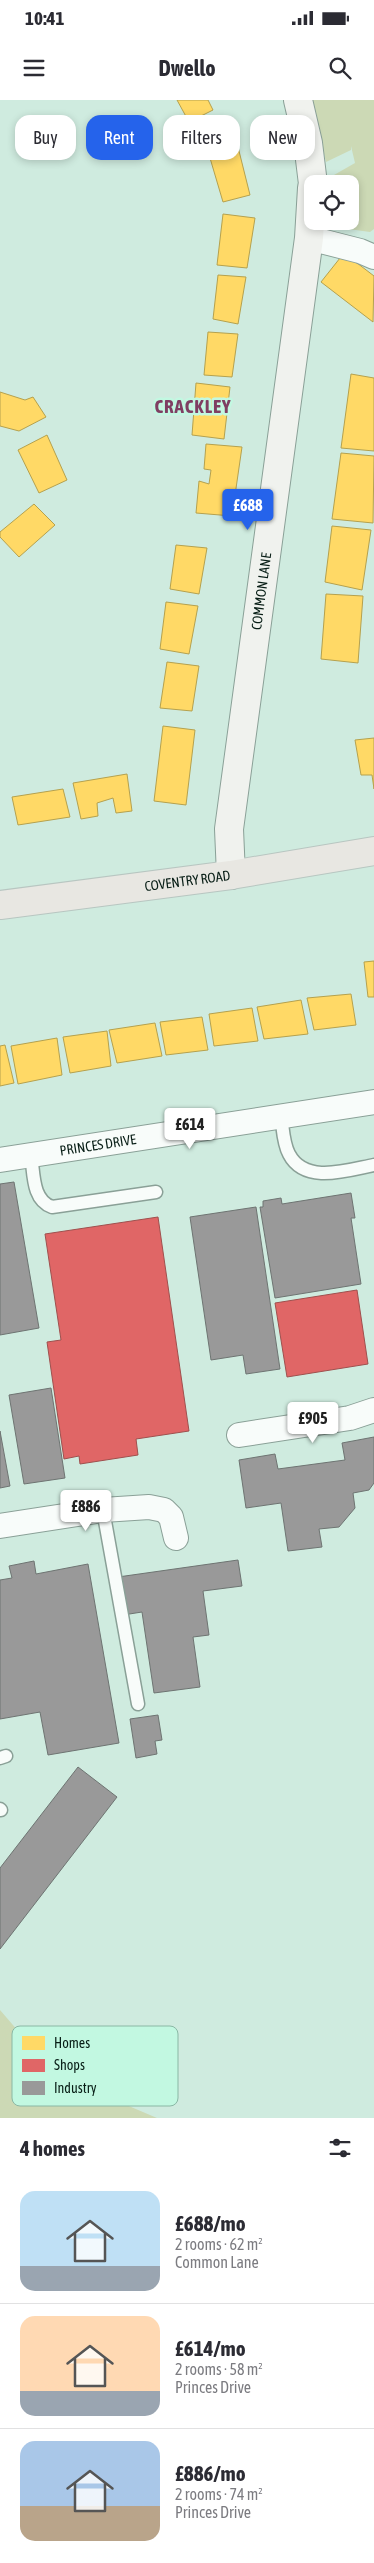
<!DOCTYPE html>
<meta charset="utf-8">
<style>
:root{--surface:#fff;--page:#f2f2f3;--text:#2b2b33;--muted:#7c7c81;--line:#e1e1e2;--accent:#2563eb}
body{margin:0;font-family:"Asap Condensed",sans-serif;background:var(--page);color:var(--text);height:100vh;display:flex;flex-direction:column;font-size:19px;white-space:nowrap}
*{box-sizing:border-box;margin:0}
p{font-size:16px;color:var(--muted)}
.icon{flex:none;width:28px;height:28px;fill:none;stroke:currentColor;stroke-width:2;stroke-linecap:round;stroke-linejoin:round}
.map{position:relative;height:2018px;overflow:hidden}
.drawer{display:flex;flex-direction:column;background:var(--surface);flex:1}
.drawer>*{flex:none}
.guide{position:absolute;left:15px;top:15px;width:345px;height:45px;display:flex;gap:10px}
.fabs{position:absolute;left:304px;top:75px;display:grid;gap:10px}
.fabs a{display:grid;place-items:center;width:55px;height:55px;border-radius:10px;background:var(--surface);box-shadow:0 2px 8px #0003;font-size:25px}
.price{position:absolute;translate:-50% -42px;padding:0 11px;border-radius:5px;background:#fff;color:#222;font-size:16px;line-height:32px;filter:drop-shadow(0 1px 2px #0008)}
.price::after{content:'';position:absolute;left:50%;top:30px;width:15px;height:11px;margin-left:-8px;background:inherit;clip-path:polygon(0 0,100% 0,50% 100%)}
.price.current{background:var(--accent);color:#fff}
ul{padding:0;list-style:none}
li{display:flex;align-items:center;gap:15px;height:125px;padding:0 20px}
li+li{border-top:1px solid var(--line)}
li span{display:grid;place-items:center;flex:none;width:140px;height:100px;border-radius:15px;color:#555}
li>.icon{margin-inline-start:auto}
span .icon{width:60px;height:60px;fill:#fffc;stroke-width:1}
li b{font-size:21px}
h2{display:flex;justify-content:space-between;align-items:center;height:60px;padding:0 20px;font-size:21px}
.pill{padding:0 18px;border-radius:15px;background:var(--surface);box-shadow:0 2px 8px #0003;font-size:18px;line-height:45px}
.pill.current{background:var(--accent);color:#fff}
.status{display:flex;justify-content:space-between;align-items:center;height:35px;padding:0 25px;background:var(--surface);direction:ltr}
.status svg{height:14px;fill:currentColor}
header{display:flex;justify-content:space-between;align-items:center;height:65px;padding:0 20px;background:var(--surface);font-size:22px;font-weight:700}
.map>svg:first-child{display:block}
.green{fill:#ccd9b5}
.homes{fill:#ffd966;stroke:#b5a14e}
.shops{fill:#e06666;stroke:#9f504e}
.industry{fill:#999;stroke:#6e7472}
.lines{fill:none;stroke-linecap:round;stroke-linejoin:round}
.lane-casing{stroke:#8aa097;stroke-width:15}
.street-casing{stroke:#8aa097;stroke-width:26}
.secondary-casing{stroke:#8aa097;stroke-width:30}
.primary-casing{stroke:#b8c6c1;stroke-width:30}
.lane{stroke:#f8fcfa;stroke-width:12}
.street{stroke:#f8fcfa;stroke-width:24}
.secondary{stroke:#f0f2ee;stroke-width:28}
.primary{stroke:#e8e7e2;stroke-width:28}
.labels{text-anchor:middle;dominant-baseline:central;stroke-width:5;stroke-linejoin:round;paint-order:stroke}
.street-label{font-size:14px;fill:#081e16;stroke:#c2f8e1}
.district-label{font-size:19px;font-weight:bold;letter-spacing:1px;fill:#7f3e62;stroke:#c2f8e1}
.key{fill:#c2f8e1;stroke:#8ab7a4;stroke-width:1}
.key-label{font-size:14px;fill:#081e16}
</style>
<div class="status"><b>10:41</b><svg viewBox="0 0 49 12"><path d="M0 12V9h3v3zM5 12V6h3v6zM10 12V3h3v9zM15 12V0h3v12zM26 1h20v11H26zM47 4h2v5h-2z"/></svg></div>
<header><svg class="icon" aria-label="menu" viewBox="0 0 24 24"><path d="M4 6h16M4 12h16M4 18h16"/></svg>Dwello<svg class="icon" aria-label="search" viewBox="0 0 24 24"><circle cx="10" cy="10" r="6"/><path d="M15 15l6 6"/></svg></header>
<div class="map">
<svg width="374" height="2018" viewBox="0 0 374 2018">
<rect width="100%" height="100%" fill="#cfebdf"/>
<!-- green -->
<path class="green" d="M311,0H374V129L370,132L334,127L333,121H350V84H328L327,79L355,63L351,46V50L326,62Z
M0,1910L56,1975L157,2018H0Z"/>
<!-- homes -->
<path class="homes" d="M177,0H208L213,10L189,22Z
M206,18L212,27L228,20L233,33L201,46L192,25Z
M236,39L250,95L223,102L210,58L221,53L218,45Z
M223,114L255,118L247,168L217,165Z
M344,153L374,176L373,222L321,182Z
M218,175L246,177L238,224L213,219Z
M208,232L238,234L232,277L204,275Z
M351,274L374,278V351L341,348Z
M196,283L230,287L224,339L192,335Z
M0,292L25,300L33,297L46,317L19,331L0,326Z
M47,335L67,380L39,393L18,350Z
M206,344L242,347L232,416L196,413L199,381L209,384L211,370L204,369Z
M341,353L374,356L373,423L332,419Z
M34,404L55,425L19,457L0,437V432Z
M332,426L371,430L362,490L325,482Z
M176,445L207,448L199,494L170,489Z
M326,494L363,496L358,563L321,559Z
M166,502L198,506L189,554L160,549Z
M167,562L199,566L192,611L160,608Z
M163,626L195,630L186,705L154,701Z
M374,638V689L372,675H361L355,640Z
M127,674L132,711L116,713L113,698L97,703L98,716L81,719L73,683Z
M63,689L70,717L18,725L12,697Z
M374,861V897H368L364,862Z
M351,894L356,925L314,930L307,898Z
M301,900L308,934L264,939L257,907Z
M252,908L258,941L214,946L209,914Z
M202,917L208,950L166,955L160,922Z
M155,923L162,956L117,963L109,930Z
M107,931L111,966L70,973L63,937Z
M57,938L62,975L18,984L11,946Z
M5,945L14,983L0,986V946Z"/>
<!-- shops -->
<path class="shops" d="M158,1117L189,1331L136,1339L138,1355L80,1364L79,1356L64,1359L47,1242L61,1240L45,1134Z
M357,1190L368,1264L287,1277L275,1203Z"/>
<!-- industry -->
<path class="industry" d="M14,1082L39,1228L0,1235V1084Z
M351,1093L355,1118H351L361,1184L275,1198L260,1107H263V1101L281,1098L282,1104Z
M256,1107L280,1269L246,1274L243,1255L211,1260L190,1117Z
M51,1288L65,1378L24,1384L9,1295Z
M0,1331L10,1386L0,1388Z
M374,1337V1383L369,1390L353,1393L355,1408L339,1427L319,1429L322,1447L288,1451L281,1403L246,1408L239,1360L275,1354L278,1369L345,1360L342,1343Z
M238,1460L242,1486L203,1491L209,1535L193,1537L200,1587L154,1593L142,1512L123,1515L118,1477Z
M34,1461L36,1474L88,1464L119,1643L48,1655L40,1612L0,1619V1480L12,1478L9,1466Z
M158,1615L162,1640L155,1641L157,1654L136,1658L130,1619Z
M78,1667L117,1697L0,1849V1768Z"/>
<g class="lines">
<!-- lane casing -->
<g class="lane-casing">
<path id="lane" d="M281,1016C283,1028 283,1043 289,1054C305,1085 348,1070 374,1065
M31,1055C34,1074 32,1100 52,1107L156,1092
M103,1410L138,1604
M0,1658L6,1656
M0,1709L1,1710"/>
</g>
<!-- street casing -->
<g class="street-casing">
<g id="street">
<path d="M309,138L360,151L374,157"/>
<path id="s1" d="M0,1060L374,1002"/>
<path d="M239,1335L350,1318L374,1310"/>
<path d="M0,1426L103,1410L149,1407L164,1410L171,1417L176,1438"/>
</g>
</g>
<!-- secondary casing -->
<g class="secondary-casing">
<g id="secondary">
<path d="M298,0L308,43L313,84"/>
<path id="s2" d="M231,775L229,729L309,138L312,88"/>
</g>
</g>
<!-- primary casing -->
<g class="primary-casing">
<g id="primary">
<path id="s3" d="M0,805L231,775L374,751"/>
</g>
</g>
<!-- lane -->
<use href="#lane" class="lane"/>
<!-- street -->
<use href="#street" class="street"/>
<!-- secondary -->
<use href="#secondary" class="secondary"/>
<!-- primary -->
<use href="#primary" class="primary"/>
</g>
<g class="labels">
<!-- street labels -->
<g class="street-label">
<text stroke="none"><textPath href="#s2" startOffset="286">COMMON LANE</textPath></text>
<text stroke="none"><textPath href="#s3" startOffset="189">COVENTRY ROAD</textPath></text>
<text stroke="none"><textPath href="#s1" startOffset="99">PRINCES DRIVE</textPath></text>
</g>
<!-- district labels -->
<g class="district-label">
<text x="193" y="306">CRACKLEY</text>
</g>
</g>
<!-- legend -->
<rect x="12" y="1926" width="166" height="80" rx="8" class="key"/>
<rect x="22" y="1936" width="23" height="14" fill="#ffd966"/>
<rect x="22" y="1959" width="23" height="13" fill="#e06666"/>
<rect x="22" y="1981" width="23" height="14" fill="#999"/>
<g class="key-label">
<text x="54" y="1948">Homes</text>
<text x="54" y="1970">Shops</text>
<text x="54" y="1993">Industry</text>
</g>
</svg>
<div class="fabs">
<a><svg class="icon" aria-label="locate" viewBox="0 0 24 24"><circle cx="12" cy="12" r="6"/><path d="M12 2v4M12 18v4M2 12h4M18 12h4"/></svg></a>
</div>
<b class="price current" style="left:248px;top:431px">£688</b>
<b class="price" style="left:190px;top:1050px">£614</b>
<b class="price" style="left:313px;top:1344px">£905</b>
<b class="price" style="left:86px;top:1432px">£886</b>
<div class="guide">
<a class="pill">Buy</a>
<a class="pill current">Rent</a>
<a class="pill">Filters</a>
<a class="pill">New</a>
</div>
</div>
<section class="drawer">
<h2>4 homes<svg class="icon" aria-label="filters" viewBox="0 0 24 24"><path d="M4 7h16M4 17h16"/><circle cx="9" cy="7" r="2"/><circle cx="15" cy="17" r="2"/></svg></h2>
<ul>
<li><span style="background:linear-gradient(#bfe0f5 75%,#9aa5b1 0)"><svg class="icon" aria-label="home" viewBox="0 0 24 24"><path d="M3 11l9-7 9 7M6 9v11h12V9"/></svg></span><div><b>£688/mo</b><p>2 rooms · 62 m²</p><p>Common Lane</p></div></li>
<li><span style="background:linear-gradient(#ffd9b3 75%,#9aa5b1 0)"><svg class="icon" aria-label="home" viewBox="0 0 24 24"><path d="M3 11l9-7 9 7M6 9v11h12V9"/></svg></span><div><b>£614/mo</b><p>2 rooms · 58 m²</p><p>Princes Drive</p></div></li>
<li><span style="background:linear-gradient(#a9c7e8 65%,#b9a48a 0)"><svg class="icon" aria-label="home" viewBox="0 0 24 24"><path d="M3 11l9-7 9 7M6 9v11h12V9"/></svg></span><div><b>£886/mo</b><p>2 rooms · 74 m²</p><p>Princes Drive</p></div></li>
</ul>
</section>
